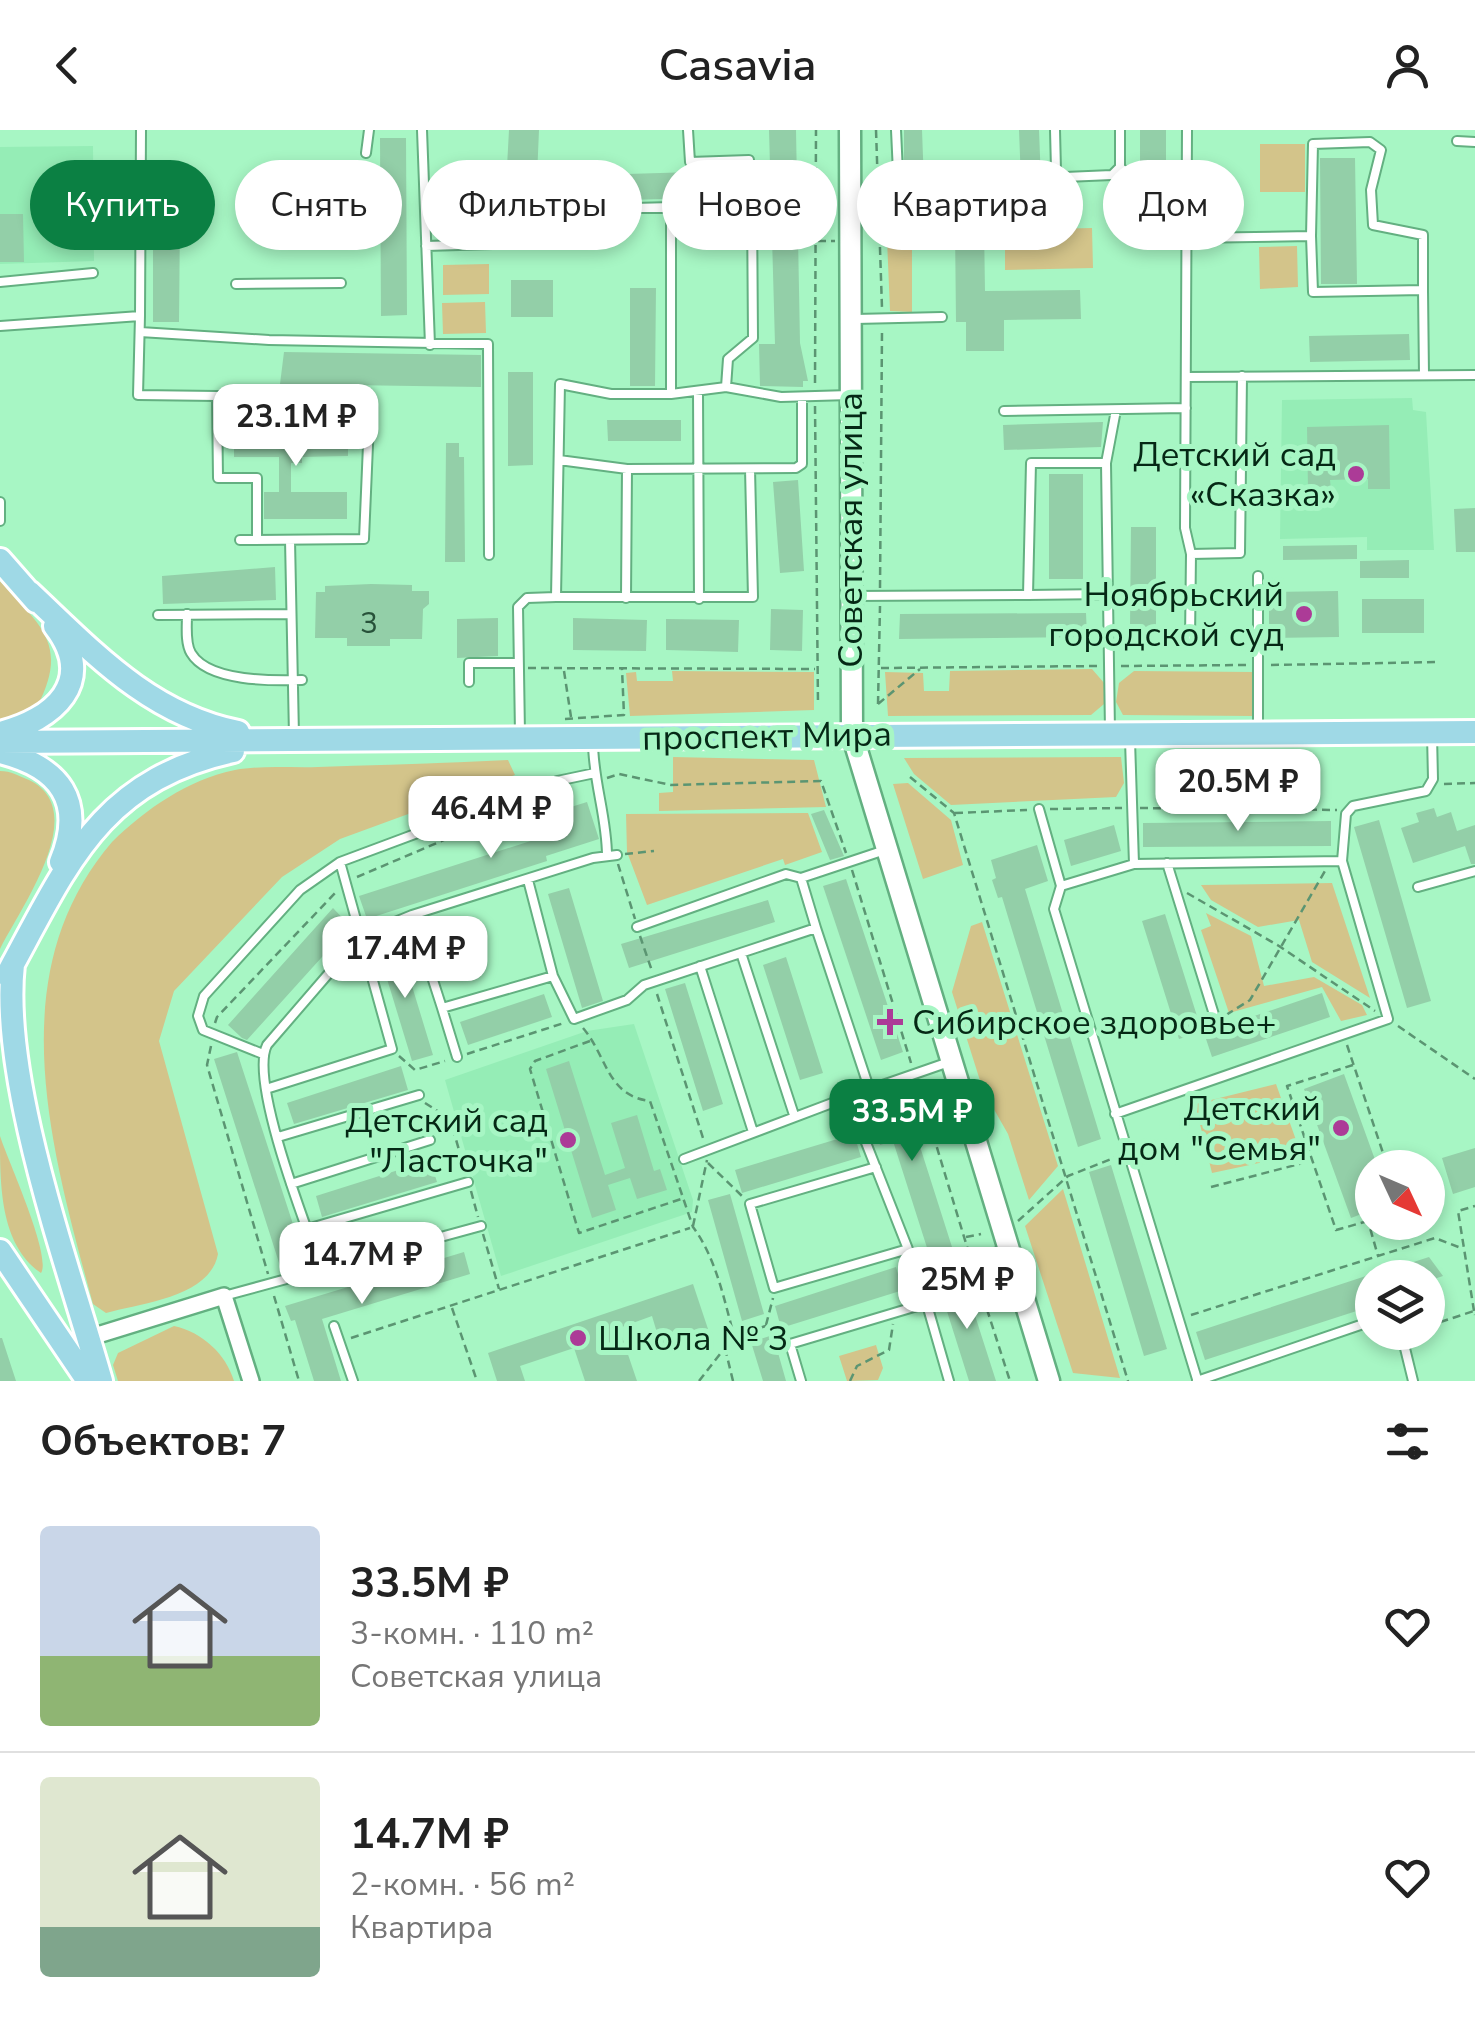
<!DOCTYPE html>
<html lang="ru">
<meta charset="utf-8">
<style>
:root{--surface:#fff;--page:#f2f2f2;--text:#222;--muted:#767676;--line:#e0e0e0;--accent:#0b8043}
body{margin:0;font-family:"Nunito Sans",sans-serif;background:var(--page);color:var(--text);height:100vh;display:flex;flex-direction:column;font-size:38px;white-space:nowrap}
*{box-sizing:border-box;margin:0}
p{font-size:32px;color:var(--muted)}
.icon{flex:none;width:55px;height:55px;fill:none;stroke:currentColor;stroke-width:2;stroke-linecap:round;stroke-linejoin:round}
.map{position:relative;height:1251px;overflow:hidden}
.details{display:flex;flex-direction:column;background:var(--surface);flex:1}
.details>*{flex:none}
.top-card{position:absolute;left:30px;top:30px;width:1415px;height:90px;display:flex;gap:20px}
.needle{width:65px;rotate:134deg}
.tools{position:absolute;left:1355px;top:1020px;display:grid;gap:20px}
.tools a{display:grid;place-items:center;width:90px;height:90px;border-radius:50%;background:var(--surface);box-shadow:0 5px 15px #0003;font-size:50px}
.price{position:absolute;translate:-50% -85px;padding:0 22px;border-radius:20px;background:#fff;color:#222;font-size:32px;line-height:65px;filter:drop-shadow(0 2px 5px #0008)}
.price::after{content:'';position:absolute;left:50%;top:60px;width:30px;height:22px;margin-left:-15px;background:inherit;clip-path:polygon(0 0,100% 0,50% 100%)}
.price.current{background:var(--accent);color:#fff}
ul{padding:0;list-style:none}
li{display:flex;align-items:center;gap:30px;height:250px;padding:0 40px}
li+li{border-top:2px solid var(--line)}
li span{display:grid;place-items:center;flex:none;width:280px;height:200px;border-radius:10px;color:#555}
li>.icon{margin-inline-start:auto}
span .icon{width:120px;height:120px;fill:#fffc;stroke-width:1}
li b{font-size:42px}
h2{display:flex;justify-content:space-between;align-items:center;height:120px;padding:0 40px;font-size:42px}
.tag{padding:0 35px;border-radius:45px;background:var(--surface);box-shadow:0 5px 15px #0003;font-size:35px;line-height:90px}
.tag.current{background:var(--accent);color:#fff}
header{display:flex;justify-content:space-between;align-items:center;height:130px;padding:0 40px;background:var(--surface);font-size:45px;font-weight:600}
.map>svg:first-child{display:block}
.built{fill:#95edb6}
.green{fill:#d3c48a}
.building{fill:#93cfa8}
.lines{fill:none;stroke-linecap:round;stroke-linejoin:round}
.lane-casing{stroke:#63b081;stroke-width:12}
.street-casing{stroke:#63b081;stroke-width:20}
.secondary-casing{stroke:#63b081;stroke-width:25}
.primary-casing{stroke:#fff;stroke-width:28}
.path{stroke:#5b9572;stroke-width:2.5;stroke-dasharray:8 5;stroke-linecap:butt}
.lane{stroke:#fff;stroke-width:8}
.street{stroke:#fff;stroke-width:15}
.secondary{stroke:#fff;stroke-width:20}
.primary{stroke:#9fd9e6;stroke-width:22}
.poi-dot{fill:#ac3b97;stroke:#a7f6c4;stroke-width:4}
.labels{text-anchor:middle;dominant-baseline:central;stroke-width:10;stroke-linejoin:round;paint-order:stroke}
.number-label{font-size:30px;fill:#28523a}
.poi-label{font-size:35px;fill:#052815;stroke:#a7f6c4;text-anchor:end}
.street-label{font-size:35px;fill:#052815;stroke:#a7f6c4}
</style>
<header><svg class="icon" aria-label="back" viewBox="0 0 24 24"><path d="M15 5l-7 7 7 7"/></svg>Casavia<svg class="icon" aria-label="person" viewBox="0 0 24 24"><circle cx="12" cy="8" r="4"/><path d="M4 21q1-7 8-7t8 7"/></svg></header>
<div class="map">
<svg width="1475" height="1251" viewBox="0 0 1475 1251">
<rect width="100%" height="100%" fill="#a7f6c4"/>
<!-- built -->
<path class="built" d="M93,16L94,131L0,134V17Z
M1412,268L1413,280L1426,282L1434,420H1367V407L1280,409L1282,270Z
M634,894L693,1070L692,1082L501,1146L445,950L587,901Z"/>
<!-- green -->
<path class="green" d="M1260,14H1305V62H1260Z
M440,42H471L470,103L440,102Z
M885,61H926V87L912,88V182L890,181Z
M1092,98L1093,138L1005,140V100Z
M1297,116L1298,157L1260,159L1259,117Z
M489,134V164L443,165V135Z
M485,172L486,203L443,204L442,173Z
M0,451C42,497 69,515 37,577L0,590Z
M1092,539L1105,554L1104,574L1091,585L888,586L885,542L923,543L924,561H949L950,541Z
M672,541L814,542V580L630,586L626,543L636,542L637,551H673Z
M1134,541L1253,542V586L1123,585L1116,572L1119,553Z
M673,627L814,630L826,677L659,681V663L673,662Z
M1121,627L1124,653L1116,667L951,675L914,644L904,628Z
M508,630L515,645L340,709L282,747L174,861L159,911L218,1124C210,1167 142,1173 106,1183L93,1174C50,1016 0,843 112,712C146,679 187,650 235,640C261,635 291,638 318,637C381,635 445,633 508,630Z
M0,641C11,641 19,646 29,650C92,680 21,777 0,819Z
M908,653L951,690L963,735L923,749L893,654Z
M808,683L822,722L785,735L783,729L647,775L627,722L626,684Z
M1332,753L1370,868L1312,832L1299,790L1258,797L1211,770L1201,755Z
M1206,783L1251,806L1264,856L1314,847L1362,875L1367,885L1341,891L1322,857L1229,883L1201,800L1211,796Z
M982,792L1058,1036L1029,1070L1008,1004L983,960L952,862L971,796Z
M1276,954L1301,1024L1212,1043L1195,974Z
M0,1006C8,1031 52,1126 41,1143C0,1115 0,1055 0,1006Z
M1063,1059L1120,1248L1073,1243L1025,1096Z
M174,1196C202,1202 226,1224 234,1251H118L113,1235L118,1223Z
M876,1215L883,1238L878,1250L847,1251L839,1226Z"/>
<!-- building -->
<path class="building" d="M509,0H539L535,94L504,92Z
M769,0H796L800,213L808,251H803V257L760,256L759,214H775Z
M904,0H922L924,54L904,55Z
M1019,0H1039L1041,52H1021Z
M1140,0H1166V43L1140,42Z
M380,8H406L407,185L381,186Z
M1320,28H1355L1357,154H1321Z
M75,32L89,33L88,79H74Z
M727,41L728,67L628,70L627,44Z
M0,84H23L24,132H0Z
M153,85H180L179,192H153Z
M984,96L985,161L1080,160L1081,189L1004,190V221H966V192H956L955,97Z
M511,150H553V187H511Z
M630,158H656L655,256H630Z
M1409,204L1410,230L1310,232L1309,206Z
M284,222L481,225V257L280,254Z
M508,242H533V335L508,336Z
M607,290H681V311H608Z
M1103,292L1101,317L1004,320L1003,295Z
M1389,295L1390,359H1368V349L1330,350L1331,360H1308L1307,297Z
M234,299H348V326L302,327V333H291V362H347V389H264V362H279V327H234Z
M446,313H459V327H464L465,432H445Z
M1049,344H1083V449H1049Z
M798,350L804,441L780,443L773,352Z
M1475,378V422H1456L1454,379Z
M1131,397H1156V497H1130Z
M1357,415V429L1283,430V416Z
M1409,430V448H1360V431Z
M275,437L276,470L163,474L162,446Z
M371,454L412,455V461H429V474L423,479L422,509H390V516H347V508H315L316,462H325V456Z
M1338,461L1339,507L1269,508V462Z
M1362,469H1424V503H1362Z
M771,479L803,480L802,521L770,520Z
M1086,483L1087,507L899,509L900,484Z
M498,488V526L457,528V489Z
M573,488L647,490L646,521L573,520Z
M666,489L739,490L738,522L666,520Z
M587,672L599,709L546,726L547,731L367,789L359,766L540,708L533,688L538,686L536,680L555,673L558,681Z
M1434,678L1437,687L1451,682L1457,701L1475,695V734H1471L1465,716L1413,733L1401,698L1419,692L1416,683Z
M824,680L844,726L830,730L811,684Z
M1379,690L1431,871L1407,878L1354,697Z
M1331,691V716L1143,717V693Z
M1114,695L1121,721L1071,736L1064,710Z
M1037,715L1048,751L1025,759L1101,1009L1078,1017L1002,767L998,768L992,750L996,748L991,730Z
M846,749L903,922L881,930L823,756Z
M569,758L603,871L582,878L548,764Z
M768,770L775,792L629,838L621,814Z
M333,778L350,796L247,910L242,908L228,895Z
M1165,784L1202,902L1179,909L1142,791Z
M398,810L433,925L412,931L377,816Z
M786,827L823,943L800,950L763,835Z
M685,853L723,974L703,981L665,859Z
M1322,863L1330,887L1212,927L1204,903Z
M544,864L552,887L468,915L460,892Z
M237,922L305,1131L281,1139L214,929Z
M569,931L605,1045L625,1038L611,993L637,985L654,1041L660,1039L667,1060L637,1069L630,1048L608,1055L616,1080L592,1088L546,939Z
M401,936L408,960L294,994L287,973Z
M1344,944L1378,1038H1372V1080L1351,1088L1304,959Z
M911,960L924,1001L916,1004L952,1117L929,1124L893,1011L880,1015L870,984L881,980L878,971Z
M854,1004L861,1027L742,1063L735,1040Z
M1475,1018V1057L1453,1064L1442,1028Z
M430,1030L437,1052L322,1087L316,1066Z
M1111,1035L1167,1219L1144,1226L1089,1042Z
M730,1064L764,1184L742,1191L708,1070Z
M464,1122L470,1144L322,1189L341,1251H314L295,1190L291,1191L285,1176Z
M1429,1127L1443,1146L1428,1151L1423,1144L1401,1148L1398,1137Z
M896,1137L898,1144L908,1141L913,1157L781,1198L775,1176Z
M1372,1144V1176L1205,1230L1196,1202Z
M963,1148L996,1251H969L939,1156Z
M693,1154L708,1199L661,1216L652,1186L619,1198L637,1251H585L574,1218L520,1236L525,1251H497L488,1223Z
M773,1205L786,1251H763L751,1212Z
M0,1208H2L16,1251H0Z"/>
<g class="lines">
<!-- lane casing -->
<g class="lane-casing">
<path id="lane" d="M422,0L430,215
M688,0L690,32L749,30L752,75
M896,0L898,43
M1055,0L1056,40L1065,47L1112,45L1120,37
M1120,0V37C1141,58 1158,59 1187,59
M1187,0L1185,398L1191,424L1190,509
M1457,11L1475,12
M366,23L369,0
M671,78V264
M1187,108L1311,106L1313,162L1423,160V105L1373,95L1371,60L1381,20L1370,12L1313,14L1311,106
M426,116L555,112L554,80L752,75L753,208L728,229L726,257
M0,152L93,143
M236,154L341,153
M1423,160L1424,245
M140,186L138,265L370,268L364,409L240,410
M855,189L942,187
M0,196L140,186L141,0
M140,202L269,210L488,214L489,425
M1186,247L1475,245
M698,261L699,469
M217,268L218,348H257V410
M1004,281L1186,278
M559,330L627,339L796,338L802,334V267
M1106,333L1116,280
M0,372V391
M290,410L294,606
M1191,424L1240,423L1242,246
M1028,465L1106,464
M852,466L1028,465L1031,333H1106L1110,601
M556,467H753L750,339
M626,468L627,339
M187,484C187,496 185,513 191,523C208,552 273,551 302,550
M158,485L291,484
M469,552V533H516
M1258,599V446
M520,604L518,477L527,468L556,467L560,254L611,264H671L726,257L781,267L850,265
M593,612C593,651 607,687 607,726
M1039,679L1061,756L1054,779L1197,1249
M1342,731L1346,684L1353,676L1426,661L1433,649L1432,605
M1167,733L1216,891
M1061,756L1134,734
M1418,757L1475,741
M412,785L442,878L553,846L528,750
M637,797L786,744L801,748
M816,798L801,748L885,720
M741,823L794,985
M700,836L753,1002
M553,846L574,889L627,870L644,855L816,798L869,958
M442,878L457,927
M263,924L203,900L198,886L204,866L300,760L340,732L557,651L595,643
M266,959L392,919L340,732
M1115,984L1388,889L1342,731L1134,734L1130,610
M278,1007L419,965
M684,1029L848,967
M876,1037L750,1074L774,1158L908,1119
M291,1054L430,1010
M307,1099L468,1052
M322,1141C307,1099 249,952 267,915L361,806L412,785L593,728L617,725
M919,1147L848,967L949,932
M224,1166L481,1096
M334,1196L353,1251
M1401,1202L1413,1251
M801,1251L790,1214L924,1174
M949,1251L919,1147L1007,1119
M1197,1251L1372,1191"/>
</g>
<!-- street casing -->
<g class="street-casing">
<path id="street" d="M88,1208L224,1166L251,1251"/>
</g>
<!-- secondary casing -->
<g class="secondary-casing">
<path id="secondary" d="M850,0L852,604L1049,1251"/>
</g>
<!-- primary casing -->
<g class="primary-casing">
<path id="primary" d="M0,430L36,471
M29,462C93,522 149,584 238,602
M0,603C53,590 98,552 55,496
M0,612L1475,602
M0,622C60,637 86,671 61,732
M13,834C0,950 68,1135 101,1251
M7,845C67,736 98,651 233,621
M0,1121L88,1251"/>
</g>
<!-- path -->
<path class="path" d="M876,0L882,178
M818,111H835
M815,253L816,0
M815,276L818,575
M880,458L882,201
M1271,535L1439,532
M1121,536L1248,535
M528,538L815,539
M881,538L1098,536
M564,541L571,587
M878,574L880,476
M878,574L920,539
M565,589L624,585L622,539
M910,647L954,683L1128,1251
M607,648L619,644L671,655L821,651L846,723
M1444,654L1475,653
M531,673L571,660
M1140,678L1337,680
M1050,679L1122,678
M955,683L1027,680
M625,724L654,721
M618,734L635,789
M852,740L911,933
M357,747L519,678
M1187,763L1279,816L1375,881
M640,806L652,841
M657,864L703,1008
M1226,885L1250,870L1325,741
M215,893L217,887L338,760
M1398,896L1475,949
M583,898C607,926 607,966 650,971L693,1097C716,1128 724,1169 734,1206L699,1251
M590,911L535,931L530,939L579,1103L681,1069
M1347,915L1388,1038
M211,916L207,935L268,1144
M467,924L564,893
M399,926L415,940L445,931
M1353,935L1287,956L1336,1100L1368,1091
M918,955L968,1120
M425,973L450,989L466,1044
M708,1033L742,1066
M1211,1057L1311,1031
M471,1061L478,1087
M1372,1089L1368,1091L1378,1126
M1018,1091L1068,1046L1119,1026
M693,1096L707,1030
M483,1104L499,1159
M966,1107L981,1104
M975,1142L1010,1251
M274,1166L299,1251
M452,1178L477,1251
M1474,1181L1458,1081L1475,1076
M1191,1185L1435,1108L1461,1118
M766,1195L773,1168
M1428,1196L1474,1181L1475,1185
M735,1205L766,1196L781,1208
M351,1208L690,1098
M725,1218L733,1251
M850,1251L857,1236L889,1220L893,1194"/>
<!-- lane -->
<use href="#lane" class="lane"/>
<!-- street -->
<use href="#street" class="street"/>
<!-- secondary -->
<use href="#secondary" class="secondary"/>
<!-- primary -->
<use href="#primary" class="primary"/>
</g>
<!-- markers -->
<g class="poi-dot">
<circle cx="1356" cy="344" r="10"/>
<circle cx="1304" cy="484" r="10"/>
<path d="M885 877h10v10h10v10h-10v10h-10v-10h-10v-10h10z"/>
<circle cx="1341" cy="998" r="10"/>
<circle cx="568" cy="1010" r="10"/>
<circle cx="578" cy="1208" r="10"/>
</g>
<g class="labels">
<!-- number labels -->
<g class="number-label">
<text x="369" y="493">3</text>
</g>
<!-- poi labels -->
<g class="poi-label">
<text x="1336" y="324">Детский сад<tspan x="1336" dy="40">«Сказка»</tspan></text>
<text x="1284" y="464">Ноябрьский<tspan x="1284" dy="40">городской суд</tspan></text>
<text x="912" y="892" text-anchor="start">Сибирское здоровье+</text>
<text x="1321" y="978">Детский<tspan x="1321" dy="40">дом "Семья"</tspan></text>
<text x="548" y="990">Детский сад<tspan x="548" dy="40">"Ласточка"</tspan></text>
<text x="598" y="1208" text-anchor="start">Школа № 3</text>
</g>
<!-- street labels -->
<g class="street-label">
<text transform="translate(850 400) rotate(-90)">Советская улица</text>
<text transform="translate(767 606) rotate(-1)">проспект Мира</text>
</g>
</g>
</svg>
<div class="tools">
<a><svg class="needle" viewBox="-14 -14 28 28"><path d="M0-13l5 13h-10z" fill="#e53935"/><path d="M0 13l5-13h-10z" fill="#767676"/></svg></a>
<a><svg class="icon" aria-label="layers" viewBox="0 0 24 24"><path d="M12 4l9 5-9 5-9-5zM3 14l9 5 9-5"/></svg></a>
</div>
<b class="price" style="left:296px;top:339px">23.1M ₽</b>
<b class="price" style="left:1238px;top:704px">20.5M ₽</b>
<b class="price" style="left:491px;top:731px">46.4M ₽</b>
<b class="price" style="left:405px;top:871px">17.4M ₽</b>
<b class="price current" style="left:912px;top:1034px">33.5M ₽</b>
<b class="price" style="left:362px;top:1177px">14.7M ₽</b>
<b class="price" style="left:967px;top:1202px">25M ₽</b>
<div class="top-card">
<a class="tag current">Купить</a>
<a class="tag">Снять</a>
<a class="tag">Фильтры</a>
<a class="tag">Новое</a>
<a class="tag">Квартира</a>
<a class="tag">Дом</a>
</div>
</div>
<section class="details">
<h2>Объектов: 7<svg class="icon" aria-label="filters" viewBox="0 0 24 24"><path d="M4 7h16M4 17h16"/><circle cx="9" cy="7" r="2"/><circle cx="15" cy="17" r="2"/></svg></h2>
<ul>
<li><span style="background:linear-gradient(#c9d6e8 65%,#8fb573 0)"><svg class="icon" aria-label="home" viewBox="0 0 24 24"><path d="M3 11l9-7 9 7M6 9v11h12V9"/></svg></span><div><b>33.5M ₽</b><p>3-комн. · 110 m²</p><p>Советская улица</p></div><svg class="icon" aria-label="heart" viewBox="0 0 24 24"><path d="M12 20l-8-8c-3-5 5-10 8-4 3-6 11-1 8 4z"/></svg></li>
<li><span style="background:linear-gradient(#dfe7d0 75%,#7fa58c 0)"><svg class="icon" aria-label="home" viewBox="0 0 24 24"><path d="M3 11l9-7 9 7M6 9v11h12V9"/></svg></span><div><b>14.7M ₽</b><p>2-комн. · 56 m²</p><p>Квартира</p></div><svg class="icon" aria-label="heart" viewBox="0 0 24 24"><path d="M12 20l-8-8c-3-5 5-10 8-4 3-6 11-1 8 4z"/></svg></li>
</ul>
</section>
